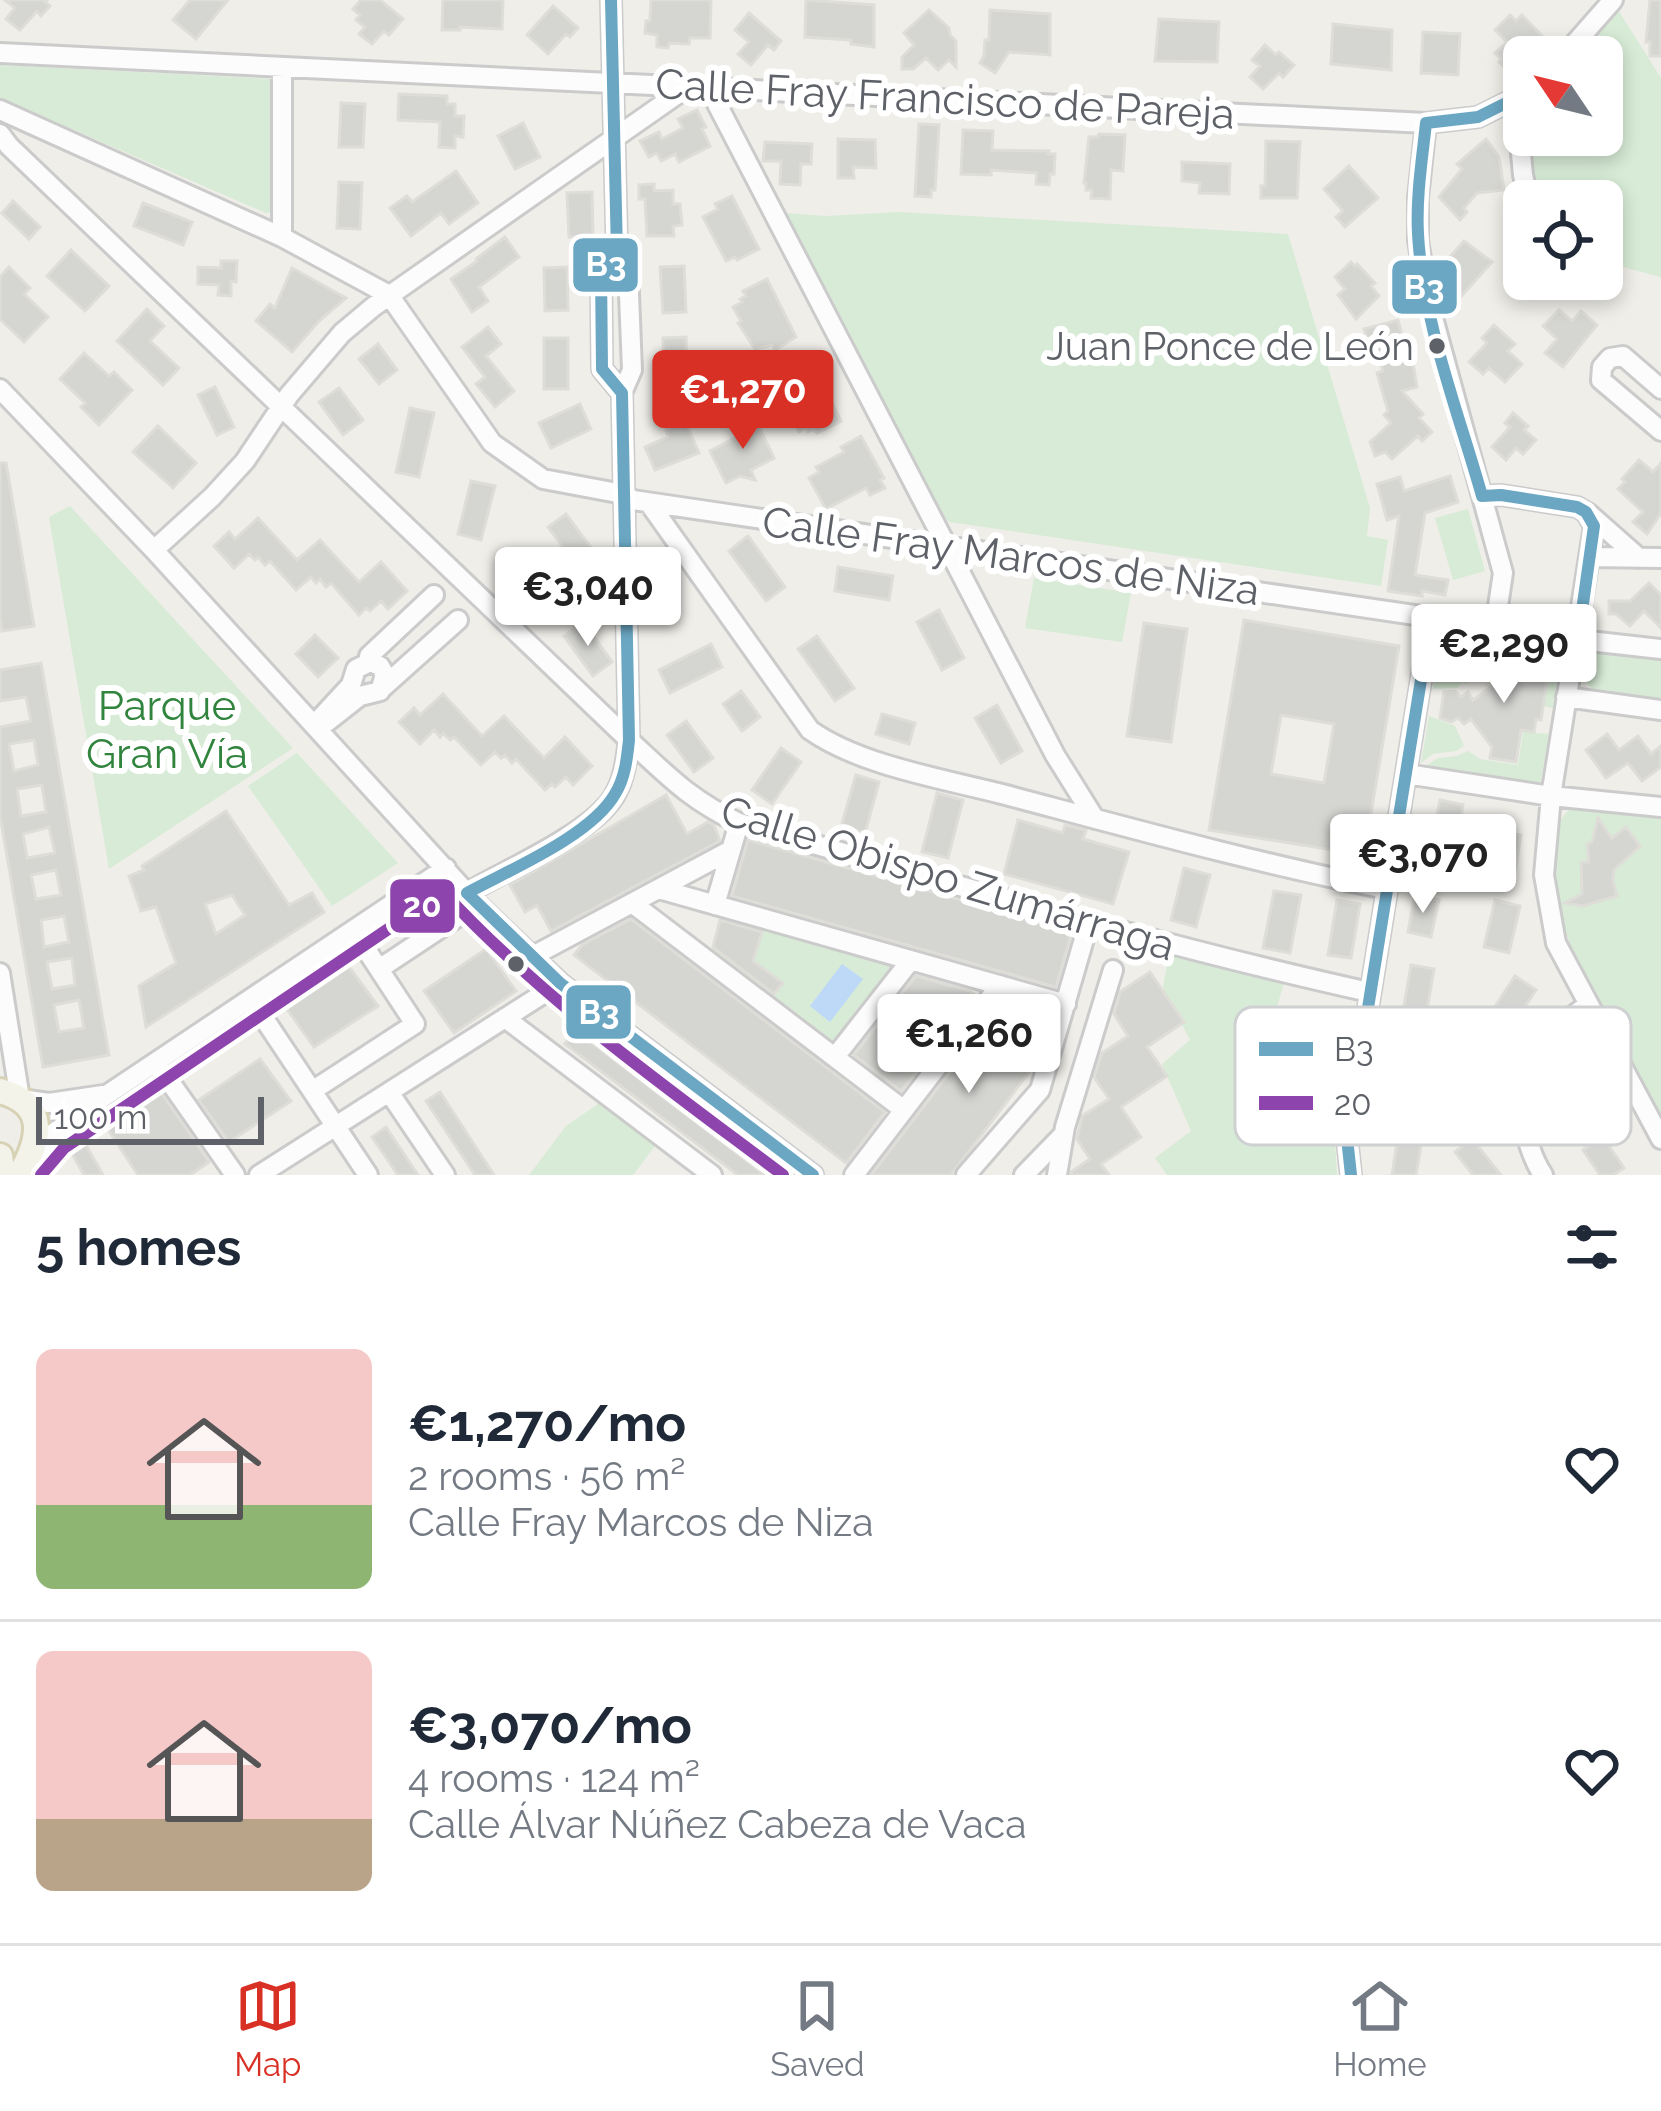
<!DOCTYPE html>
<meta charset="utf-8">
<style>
:root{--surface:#fff;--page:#f2f2f3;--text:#1f2937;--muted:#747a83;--line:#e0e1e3;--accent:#d93025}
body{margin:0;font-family:Raleway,sans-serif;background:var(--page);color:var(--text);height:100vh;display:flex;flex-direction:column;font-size:45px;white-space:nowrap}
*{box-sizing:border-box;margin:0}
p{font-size:39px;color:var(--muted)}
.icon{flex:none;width:66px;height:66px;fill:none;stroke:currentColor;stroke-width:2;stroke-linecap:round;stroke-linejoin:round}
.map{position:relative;height:1175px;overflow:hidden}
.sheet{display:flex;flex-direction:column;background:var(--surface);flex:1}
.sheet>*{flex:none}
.needle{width:78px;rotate:305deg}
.tools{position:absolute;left:1503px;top:36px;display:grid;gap:24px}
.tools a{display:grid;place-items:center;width:120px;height:120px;border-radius:18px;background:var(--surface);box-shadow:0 6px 18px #0003;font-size:60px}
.scale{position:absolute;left:36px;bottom:30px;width:228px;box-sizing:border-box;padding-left:12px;border:6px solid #5e6168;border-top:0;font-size:33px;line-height:42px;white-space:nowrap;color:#5e6168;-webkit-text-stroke:9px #fff;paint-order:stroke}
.price{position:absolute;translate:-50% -102px;padding:0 27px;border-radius:12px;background:#fff;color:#222;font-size:39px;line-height:78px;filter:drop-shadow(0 3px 6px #0008)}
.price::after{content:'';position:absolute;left:50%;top:72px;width:36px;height:27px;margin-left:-18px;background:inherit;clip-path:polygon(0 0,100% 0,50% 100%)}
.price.current{background:var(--accent);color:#fff}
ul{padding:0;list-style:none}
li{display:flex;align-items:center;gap:36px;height:300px;padding:0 36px}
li+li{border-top:3px solid var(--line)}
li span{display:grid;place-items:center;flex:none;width:336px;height:240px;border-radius:18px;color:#555}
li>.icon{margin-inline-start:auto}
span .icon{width:144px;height:144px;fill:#fffc;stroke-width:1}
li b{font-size:51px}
h2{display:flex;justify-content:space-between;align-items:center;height:144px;padding:0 36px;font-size:51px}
.tab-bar{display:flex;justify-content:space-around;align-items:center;height:168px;border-top:3px solid var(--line);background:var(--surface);font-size:33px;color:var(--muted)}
.tab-bar a{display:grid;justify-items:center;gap:6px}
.tab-bar .current{color:var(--accent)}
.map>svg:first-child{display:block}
.green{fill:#d7ebd6}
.water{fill:#bed9f8}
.building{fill:#d5d5d2;stroke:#deddd8;stroke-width:3;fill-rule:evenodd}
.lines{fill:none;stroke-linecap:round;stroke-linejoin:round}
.minor-casing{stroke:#cccbcb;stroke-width:24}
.major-casing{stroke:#d7d2b6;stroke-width:30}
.minor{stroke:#fdfcfc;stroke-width:18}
.major{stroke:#f4f3e9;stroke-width:24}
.bus-1-casing{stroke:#fff;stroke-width:21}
.bus-2-casing{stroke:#fff;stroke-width:21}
.bus-1{stroke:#6ba7c3;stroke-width:12}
.bus-2{stroke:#8e44ad;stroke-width:12}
.bus-dot{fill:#5e6168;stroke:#fff;stroke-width:4.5}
.labels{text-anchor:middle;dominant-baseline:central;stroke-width:12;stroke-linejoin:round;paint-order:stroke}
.bus-label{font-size:39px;fill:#5e6168;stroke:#fff;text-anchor:end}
.street-label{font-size:42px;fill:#5e6168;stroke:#fff}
.park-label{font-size:42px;fill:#30843d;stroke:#fff}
.key{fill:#fff;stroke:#cfd0d2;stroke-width:3}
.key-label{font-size:33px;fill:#5e6168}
.line-badge{stroke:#fff;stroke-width:4.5}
.badge-label{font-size:33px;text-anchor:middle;font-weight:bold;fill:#fff}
</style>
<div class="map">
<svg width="1661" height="1175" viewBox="0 0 1661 1175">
<rect width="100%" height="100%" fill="#efeee9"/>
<!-- green -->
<path class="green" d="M1618,10L1661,78V277L1615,265V276L1602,270V265L1612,249L1610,239L1602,233V201H1535L1525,135H1602V57H1581Z
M0,65L274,79L275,211L266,213L0,98Z
M899,212L1288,234L1370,508L1367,536L1388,540L1381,586L950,522L943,517L784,213L826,216Z
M70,506L293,748L109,869L49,517Z
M1468,509L1485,571L1453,580L1435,518Z
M1034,578L1131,593L1122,642L1025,628Z
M1447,632L1505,640C1502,659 1496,662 1479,668C1470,650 1457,651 1447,632Z
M1442,636C1454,657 1467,654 1475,672L1466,684L1461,683L1458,688L1433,689Z
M1520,643L1561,649L1553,708L1543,706L1549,662L1518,657Z
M1593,649L1661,656V704C1629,700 1588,704 1579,666L1584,654Z
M1429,716L1455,726L1464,746L1456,751L1433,754L1421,763Z
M1523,732L1549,734L1540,784L1424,767L1438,758L1457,756L1468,751L1480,759L1518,765Z
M297,753L398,863L332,906L248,786Z
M1571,807L1661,817V1118L1573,955L1559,910L1555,870L1558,835L1561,819Z
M721,916L892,963L894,968L834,1046L714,954L712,948Z
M1169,952L1285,979L1250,1101L1333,1108L1337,1175H1167L1155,1158L1191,1131L1162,1064L1190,1040L1163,988Z
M604,1100L658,1142L633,1175H529L566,1126Z"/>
<!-- water -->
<path class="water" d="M842,964L863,979L830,1022L810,1006Z"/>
<!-- building -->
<path class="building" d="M5,0H47L45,2L50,6L41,16L37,11L20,30L6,19L15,8Z
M190,0H228L196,39L173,20Z
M361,0H380L403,19L389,35L384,31L372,44L359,34L365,27L356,20L360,15L353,9Z
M443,0H503L502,29L460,27V30H442Z
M651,0H711L710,38H690L689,44L669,43L668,48L657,47V35L645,33L646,21H650Z
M806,0L874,5V47L851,44V40L805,37Z
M1650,0H1661V56H1650V42H1646Z
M553,6L578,28L570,37L566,34L548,54L527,35Z
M929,10L949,28L950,35L956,41V67L949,60L938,70L926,58L913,69H902V57L914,45L904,33Z
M990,10L1050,14V55L1009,52L995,73L980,63L984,56L985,40H989Z
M749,13L781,41L774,50L768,45L751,65L738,54L749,42L735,30Z
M1510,15L1516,21L1522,15L1544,38L1511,74L1499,62L1502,59L1495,53L1507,42L1495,30Z
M1159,19L1219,22L1217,62L1155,61Z
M1333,24L1392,30L1391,70L1331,64Z
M1423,32L1460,34L1458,75L1421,73Z
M1265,45L1276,55L1279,52L1294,65L1283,77L1279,73L1263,89L1250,77L1260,66L1252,60Z
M399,94L447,96V104H455V116H464L463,137L455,136V148L439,147L440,122L398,120Z
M341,103L365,104L363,147H339Z
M697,110L706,127L702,129L710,146L679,162L675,154L661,161L657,153L649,157L640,141L659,132L662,139L683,128L678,119Z
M523,123L540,157L515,169L498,136Z
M919,124L939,125L935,190H931V197L915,196Z
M963,130L993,131L992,150L1049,151L1048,154H1055L1054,174H1050L1049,185L1036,184L1037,173L991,170V175L961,174Z
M1099,134L1125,135L1123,171L1111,170L1110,199L1091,198L1092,190H1086V183H1084L1089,137H1098Z
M838,139L875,140L876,168L853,167L854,178H838Z
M1486,139L1499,157L1504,190L1477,193L1464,208L1467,212L1460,220L1439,197L1462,169L1457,164Z
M1266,141L1300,142L1297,198H1261V186H1265Z
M765,142L812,144L811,164H801L800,185L780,184L781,161H763Z
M1182,162L1230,164L1229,194L1199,193L1200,183L1182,181Z
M1349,166L1378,198L1345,227L1336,217L1343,211L1324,189Z
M456,171L478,203L449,224L441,213L411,236L390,208L407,196L412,202Z
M339,182L362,183L360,229L337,228Z
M654,184V191L673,190V204H680L682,225L673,226L674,236H647L645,199H639V185Z
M592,192L593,236L569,237L567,193Z
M732,196L759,249L737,260L735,257L726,261L703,217L718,209L715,204Z
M13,201L40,227L29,239L2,213Z
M143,203L192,222L183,245L134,226Z
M505,237L519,257L479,287L488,301L472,312L451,279L477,261L476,259Z
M1464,241L1492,262L1456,302L1439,284L1445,277L1442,274L1453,262L1449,258Z
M1524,249V279H1565L1531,297L1509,257Z
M71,250L109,286L85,311L47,276Z
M221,261H237L236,282L231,281V296L218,295L219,285L198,284V267L221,268Z
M1351,262L1355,266L1357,264L1375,283L1371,286L1379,296L1356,319L1338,295L1345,289L1335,277Z
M684,266L686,312L663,313L660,267Z
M9,267L30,288L24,294L48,317L24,342L0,319V277Z
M567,267L568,310L545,311L544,268Z
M292,268L346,298L319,321L292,352L256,321L270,304L275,308Z
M767,279L796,337L775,350L772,345L755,349L738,323L741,321L733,307L742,302L740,299L746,296L743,291Z
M147,309L164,326L150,341L179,368L163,385L117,341Z
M1559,310L1572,321L1581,311L1597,325L1563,367L1545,353L1557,339L1543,326Z
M1398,320L1407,354L1411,353L1417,387L1402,391L1423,414L1419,418L1432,432L1422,441L1418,436L1392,459L1385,452L1375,456L1370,442L1391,423L1384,415L1388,411L1377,373L1383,371L1374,341L1368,342L1364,329Z
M1494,325L1515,344L1508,351L1522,364L1505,382L1489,368L1483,374L1469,362L1487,343L1482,338Z
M488,327L501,344L486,356L514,391L495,407L476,384L485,377L462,347Z
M686,337L687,381L664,382L663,338Z
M544,338H568V389H544Z
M378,344L397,370L379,384L359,359Z
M84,353L109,376L114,372L132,390L99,425L81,407L85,403L60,379Z
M809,362L829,407L833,405L841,421L817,433L814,429L808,432L806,428L799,432L784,404L780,406L769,383Z
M215,387L234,427L217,435L198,395Z
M339,388L363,420L343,435L319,402Z
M580,404L591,429L551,448L539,423Z
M410,408L434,413L419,477L396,472Z
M752,412L774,458L751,470L755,480L740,476L726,483L710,451L744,433L737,420Z
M1513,413L1528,426L1524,430L1536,440L1523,454L1516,448L1506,460L1492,447L1510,427L1505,423Z
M685,421L699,453L655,470L645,447L668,437L666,430Z
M158,426L196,463L173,488L133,452Z
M861,436L884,478L880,480L885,488L870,495L866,488L826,509L809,478L819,472L816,467L844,452L841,447Z
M1639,460L1653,472L1661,463V513L1647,534L1633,522L1643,512L1618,489L1625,482L1622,479Z
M0,463H6L34,626L2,631L0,618Z
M1450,476L1458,502L1425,513L1415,575L1448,580L1445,595L1422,591V596L1388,591L1399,516L1387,520L1377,484L1400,477L1404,491Z
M471,481L495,486L481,540L458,534Z
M566,514L592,549L574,562L548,527Z
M258,518L297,560L320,540L359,582L381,562L407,591L388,609L381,601L370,611L366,608L359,615L331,583L326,587L320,579L316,583L311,577L296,590L270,561L265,565L258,557L255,560L249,554L234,568L214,546L229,532L235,539Z
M748,536L785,587L766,601L729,551Z
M527,566L558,609L539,622L508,579Z
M838,567L893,576L889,600L835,591Z
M1649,583L1661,595V628L1644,611L1630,626L1616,614H1609V601H1630Z
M939,610L964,658L942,670L917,622Z
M1244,620L1399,646L1364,855L1209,830ZM1281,715L1334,724L1324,783L1271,774Z
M583,622L612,662L593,676L564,636Z
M1144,623L1187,629L1171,742L1127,736Z
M315,635L338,658L318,677L296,654Z
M817,636L854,688L835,701L798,649Z
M711,644L722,667L670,693L659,670Z
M1505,655L1550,662L1541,720L1536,719L1534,732L1521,730L1516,762L1490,758L1492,747L1471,719L1464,724L1458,718L1451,722L1440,718L1444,692L1455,691L1461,697L1468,692L1473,700L1502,679Z
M41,663L109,1055L43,1067L0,815V727L31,721L26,697L0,701V670ZM34,740L38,765L14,771L9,744ZM42,785L46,812L21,816L17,789ZM49,827L55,853L27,858L23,834ZM56,870L61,895L36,899L31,875ZM64,916L69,942L44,947L41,920ZM72,958L75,985L52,989L47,962ZM79,1000L84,1028L59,1032L54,1005Z
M741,691L760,717L742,731L723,704Z
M443,694L482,736L504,716L544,758L565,737L592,766L573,785L566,777L555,787L552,784L545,790L516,759L512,763L505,755L501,758L495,752L481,765L454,737L450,740L443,733L440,737L434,730L420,744L399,722L414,708L420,715Z
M997,705L1022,751L1001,763L975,718Z
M882,714L915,723L909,744L876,734Z
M686,721L713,758L694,772L667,735Z
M1607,734L1619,750L1638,736L1651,754L1661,746V767L1642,781L1628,763L1606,778L1586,750Z
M781,748L801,762L772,804L752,790Z
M856,775L879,782L865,833L841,827Z
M937,793L963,800L948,858L922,852Z
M666,795L687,834L708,822L714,825L720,841L551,931L537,905L525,912L510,885Z
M1440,800L1463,805L1452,865L1428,860Z
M226,811L289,905L312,893L324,912L146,1027L139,986L176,963L156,907L141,911L129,876L144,870L142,866ZM232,895L245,915L216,934L205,904Z
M1598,818L1612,838L1626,827L1640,846L1614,870L1613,880L1617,896L1583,906L1565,903L1582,894L1581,862H1589L1587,844L1592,842Z
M1018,820L1063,833L1065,825L1086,830L1083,839L1129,852L1113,904L1004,874Z
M1501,831L1521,835L1514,877L1493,873Z
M748,840L1072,931L1056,987L732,896Z
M1184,868L1210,875L1196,927L1171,920Z
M1274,891L1301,895L1290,953L1263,948Z
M1415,895L1439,900L1431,937L1408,932Z
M1337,900L1360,904L1351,958L1328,955Z
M1495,900L1520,906L1509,953L1484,947Z
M631,919L885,1112L846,1163L574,955L582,945Z
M720,920L762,932L753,961L783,983L774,994L713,947Z
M486,949L516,991L454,1033L424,991Z
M347,964L378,1006L314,1047L284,1005Z
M1411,965L1434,969L1423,1033L1400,1029Z
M1150,972L1184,1022L1147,1047L1167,1076L1121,1107L1141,1137L1101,1164L1109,1175H1071V1172L1090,1159L1077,1139L1082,1116L1109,1099L1094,1077L1102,1053L1128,1036L1114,1014L1120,992Z
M916,976L970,991L975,995L901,1091L854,1055Z
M1515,976L1536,990L1506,1035L1485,1022Z
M1005,1001L1048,1013L1033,1067L951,1175H871Z
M575,1030L765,1175H738L565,1044Z
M260,1059L291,1101L229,1142L199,1100Z
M161,1092L209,1162L190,1175H138L107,1128Z
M440,1092L494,1175H475L426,1101Z
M386,1127L418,1175H398L372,1137Z
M1399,1130L1423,1133L1416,1175H1392Z
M1603,1137L1624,1168L1613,1175H1600L1583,1150Z
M1472,1139L1501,1175H1473L1455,1152Z
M83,1140L103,1175H84L69,1148Z"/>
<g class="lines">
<!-- minor casing -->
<g class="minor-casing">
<path id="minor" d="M0,53L1426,123L1478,117L1524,94
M1563,57L1613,0
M725,88L716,95L717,104L1055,755L1095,819
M1516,100L1523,175L1529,201
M0,110L282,237L389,295L492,443L543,479L623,494L633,500L1598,642L1661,649
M1426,123L1418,198V240L1427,296L1503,573L1495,626
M0,134L9,146L629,740C668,776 690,800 739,823C948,882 1156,945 1369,992
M282,237V67
M617,252L628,269L632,370L622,393
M0,389L154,550L477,904L560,983L813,1175
M1661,389L1623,356L1610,358L1602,367L1601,380L1661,431
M1482,496L1501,495L1577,507L1586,512L1594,526L1551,796L1544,875L1556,943L1661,1139
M649,503L810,730C859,765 943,779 1002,794C1130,828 1256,863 1386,889
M1588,513L1639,558
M154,550L212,497L245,461L289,395L342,333L373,307L689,86
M1590,557L1661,558
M369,656L434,595
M381,689L458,620
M1566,697L1661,710
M314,725L351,685L356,669L370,662L380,666L385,675L380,691L360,696L318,729
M1406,774L1551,796L1661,807
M659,889L1066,1004
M467,893C506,870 584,836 610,802C624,784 626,762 629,740L622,393L602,369L601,270L617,252L611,0
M632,903L904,1110
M715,905L739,823
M531,957L731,850
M379,969L477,904
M0,973L20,1099L49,1103L103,1095
M251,999L368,1175
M505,1018L712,1175
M835,1057L911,960
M156,1062L235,1175
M312,1091L415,1024L354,931
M389,1092L445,1175
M32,1156L52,1134L108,1094L446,868
M259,1175L560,983
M854,1175L1000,985
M966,1175L1040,1090L1089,922
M1024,1175L1063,1135
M1057,1175L1065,1127L1113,970
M1351,1175L1347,1138L1431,618
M1543,1175C1522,1143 1511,1079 1536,1047C1550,1031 1572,1018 1588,1004"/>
</g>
<!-- major casing -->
<g class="major-casing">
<path id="major" d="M0,1091C49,1104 40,1140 20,1175
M0,1156L3,1175"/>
</g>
<!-- minor -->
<use href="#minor" class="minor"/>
<!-- major -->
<use href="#major" class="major"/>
<!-- bus-1 casing -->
<g class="bus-1-casing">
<path id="bus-1" d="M611,0L617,252L601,270L602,369L622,393L629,740C627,759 625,778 615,794C591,836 509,870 467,893L560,983L813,1175
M1351,1175L1347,1138L1431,618L1578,639L1594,526L1586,512L1577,507L1501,495L1482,496C1458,411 1423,323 1418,234C1416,197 1422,160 1426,123L1478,117L1524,94"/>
</g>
<!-- bus-2 casing -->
<g class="bus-2-casing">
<path id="bus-2" d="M41,1175L64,1148L443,892C544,1001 665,1086 783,1175"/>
</g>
<!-- bus-1 -->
<use href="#bus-1" class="bus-1"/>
<!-- bus-2 -->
<use href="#bus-2" class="bus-2"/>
</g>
<!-- markers -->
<g class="bus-dot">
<circle cx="1437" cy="346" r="10"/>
<circle cx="516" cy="964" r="10"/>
</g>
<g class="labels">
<!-- bus labels -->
<g class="bus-label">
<text x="1414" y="346">Juan Ponce de León</text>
</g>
<!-- street labels -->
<g class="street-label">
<text transform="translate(945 99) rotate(3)">Calle Fray Francisco de Pareja</text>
<text transform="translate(1011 556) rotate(8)">Calle Fray Marcos de Niza</text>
<text transform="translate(948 878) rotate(17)">Calle Obispo Zumárraga</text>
</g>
<!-- park labels -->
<g class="park-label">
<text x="167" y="705">Parque<tspan x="167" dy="48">Gran Vía</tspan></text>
</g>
</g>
<!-- legend -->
<rect x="1235" y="1007" width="396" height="138" rx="18" class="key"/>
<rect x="1259" y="1042" width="54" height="14" fill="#6ba7c3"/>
<rect x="1259" y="1096" width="54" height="14" fill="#8e44ad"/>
<g class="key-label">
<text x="1334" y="1061">B3</text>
<text x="1334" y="1115">20</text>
</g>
<g class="line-badge">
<rect x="571" y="236" width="69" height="58" rx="12" fill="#6ba7c3"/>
<rect x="1390" y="258" width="69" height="58" rx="12" fill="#6ba7c3"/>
<rect x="388" y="877" width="69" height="58" rx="12" fill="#8e44ad"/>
<rect x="564" y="983" width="69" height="58" rx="12" fill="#6ba7c3"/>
</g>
<g class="badge-label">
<text x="606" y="276">B3</text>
<text x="1424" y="299">B3</text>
<text x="422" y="917">20</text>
<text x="599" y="1024">B3</text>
</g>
</svg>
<div class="tools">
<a><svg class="needle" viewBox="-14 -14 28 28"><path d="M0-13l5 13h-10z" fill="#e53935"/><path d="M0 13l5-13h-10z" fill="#747a83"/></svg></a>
<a><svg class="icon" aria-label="locate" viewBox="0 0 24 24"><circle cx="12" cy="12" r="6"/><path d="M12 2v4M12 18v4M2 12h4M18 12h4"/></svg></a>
</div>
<div class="scale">100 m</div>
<b class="price current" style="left:743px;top:452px">€1,270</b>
<b class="price" style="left:588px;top:649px">€3,040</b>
<b class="price" style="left:1504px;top:706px">€2,290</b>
<b class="price" style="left:1423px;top:916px">€3,070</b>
<b class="price" style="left:969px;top:1096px">€1,260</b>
</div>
<section class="sheet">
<h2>5 homes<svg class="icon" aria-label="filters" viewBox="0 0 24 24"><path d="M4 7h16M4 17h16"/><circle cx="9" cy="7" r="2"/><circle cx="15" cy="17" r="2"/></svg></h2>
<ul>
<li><span style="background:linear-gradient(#f6c9c9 65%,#8fb573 0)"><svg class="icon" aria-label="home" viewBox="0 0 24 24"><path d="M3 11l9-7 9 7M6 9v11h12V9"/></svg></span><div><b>€1,270/mo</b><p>2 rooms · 56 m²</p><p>Calle Fray Marcos de Niza</p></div><svg class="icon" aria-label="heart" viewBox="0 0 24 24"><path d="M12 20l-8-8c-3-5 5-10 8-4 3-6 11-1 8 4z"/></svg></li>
<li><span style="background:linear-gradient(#f6c9c9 70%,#b9a48a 0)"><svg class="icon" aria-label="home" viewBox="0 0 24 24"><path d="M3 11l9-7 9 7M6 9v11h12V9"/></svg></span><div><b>€3,070/mo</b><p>4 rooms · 124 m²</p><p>Calle Álvar Núñez Cabeza de Vaca</p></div><svg class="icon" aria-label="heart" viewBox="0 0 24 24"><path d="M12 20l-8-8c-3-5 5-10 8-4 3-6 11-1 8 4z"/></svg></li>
</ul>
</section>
<nav class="tab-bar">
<a class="current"><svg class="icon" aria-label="map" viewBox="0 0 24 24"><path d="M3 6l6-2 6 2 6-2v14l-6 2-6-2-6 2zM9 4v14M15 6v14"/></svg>Map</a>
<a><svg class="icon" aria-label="saved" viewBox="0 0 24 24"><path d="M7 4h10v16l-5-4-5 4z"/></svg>Saved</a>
<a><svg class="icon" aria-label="home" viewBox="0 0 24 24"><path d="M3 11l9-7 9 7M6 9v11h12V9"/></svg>Home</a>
</nav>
